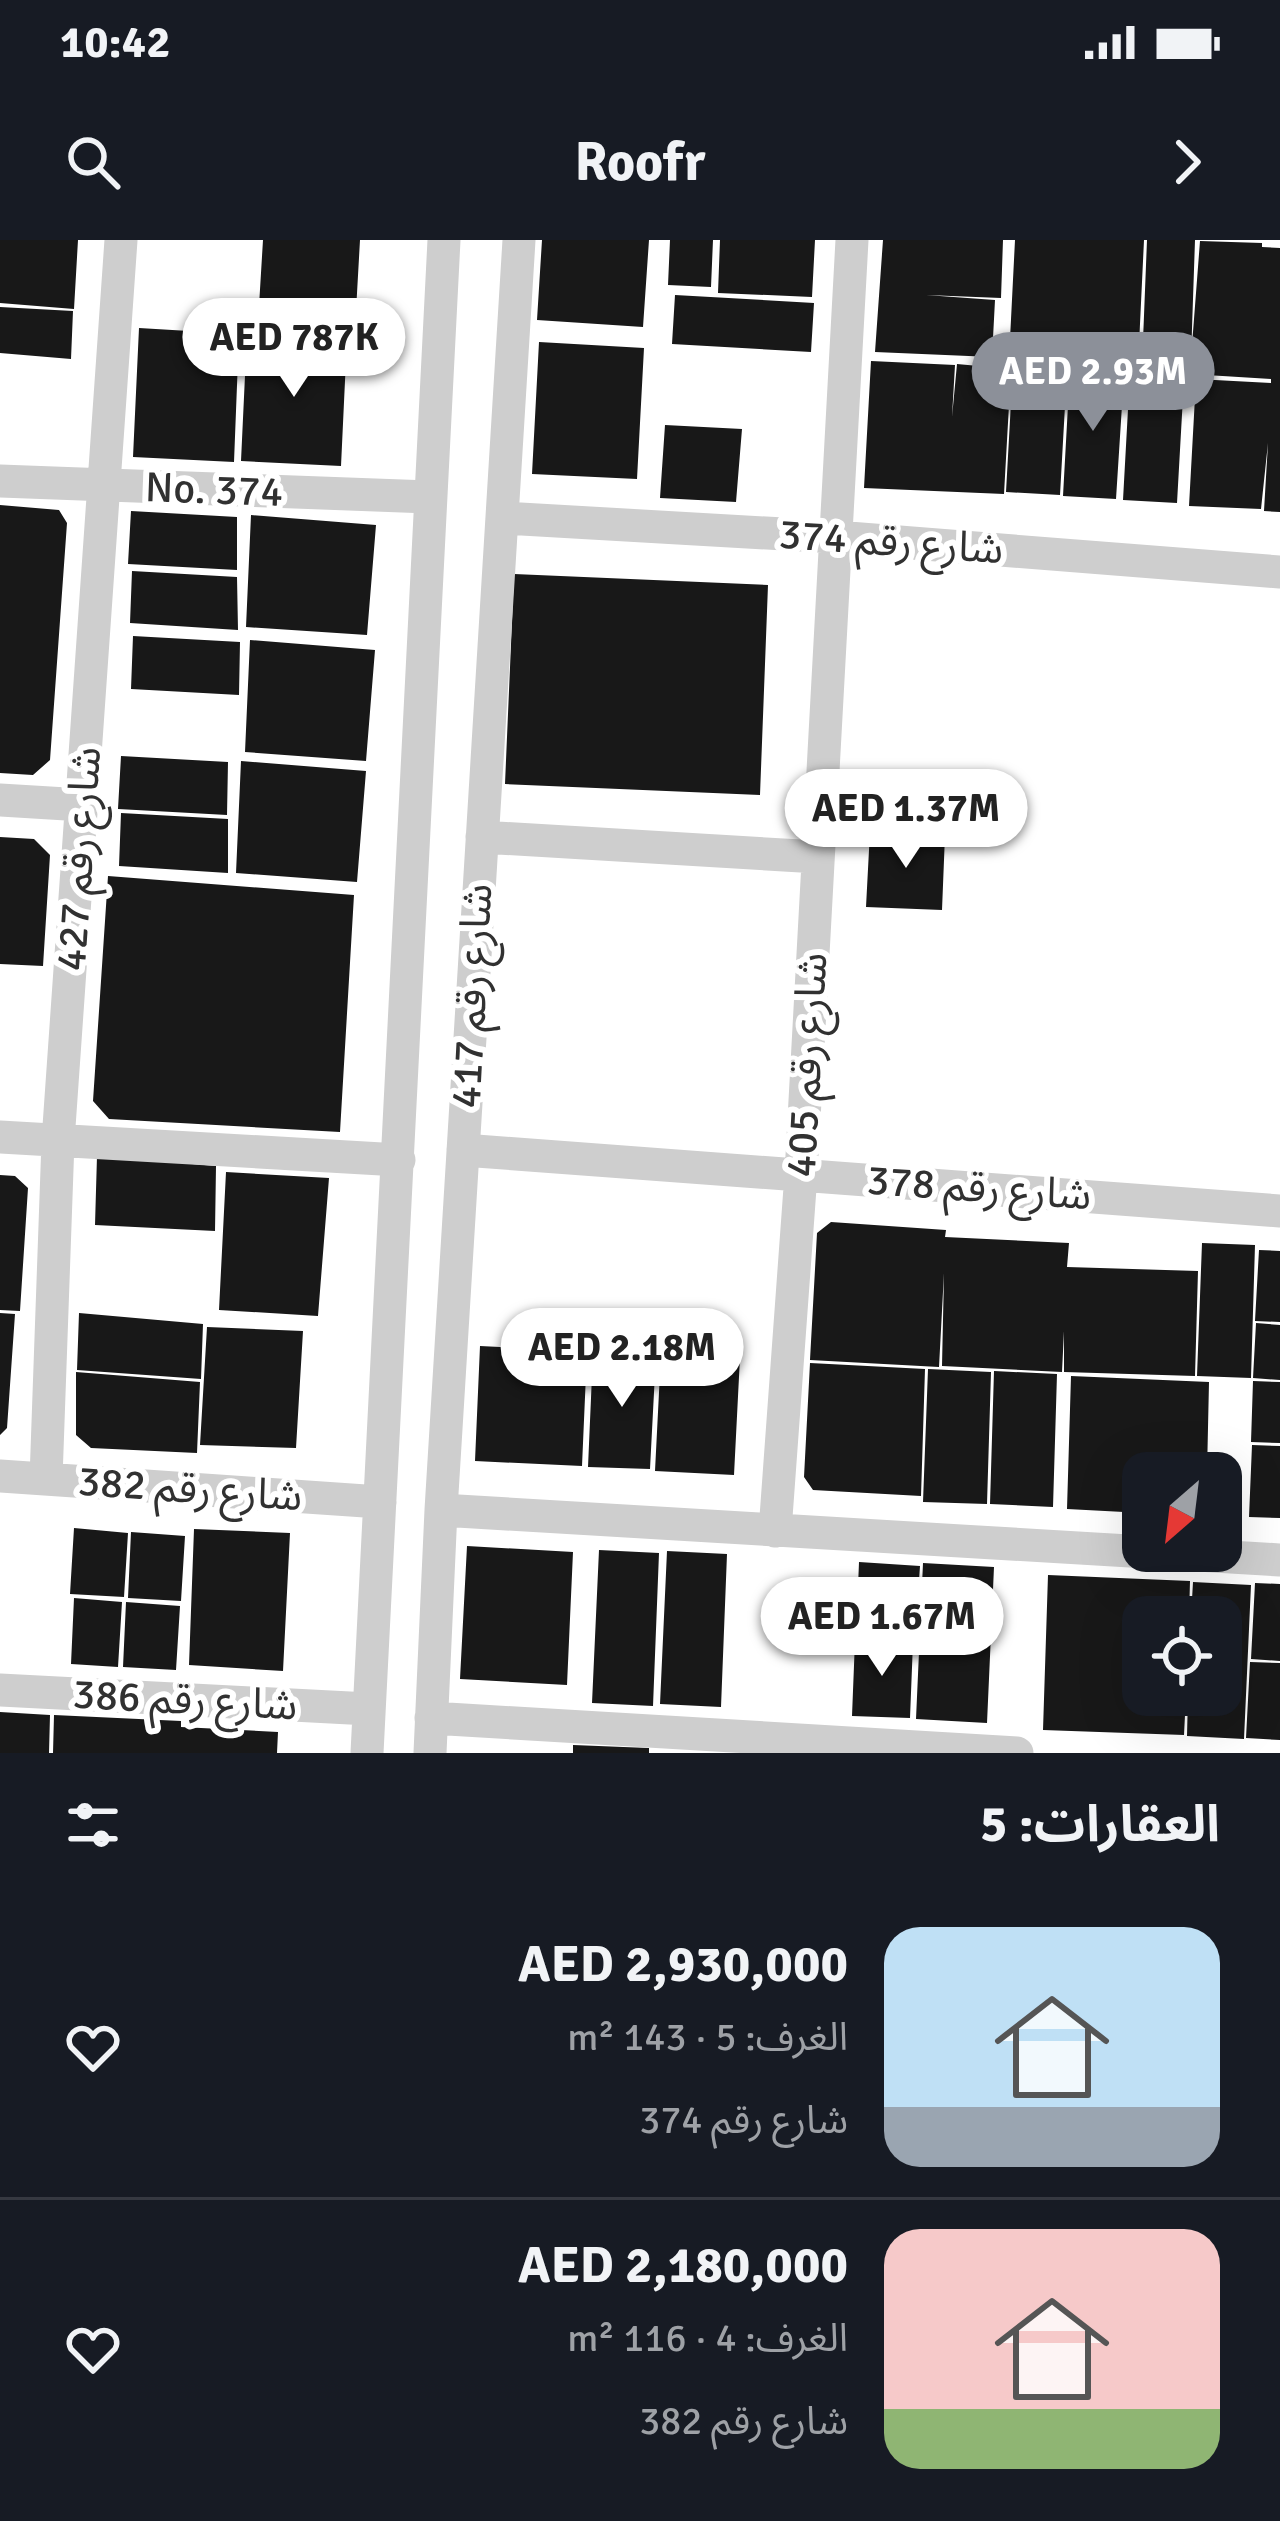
<!DOCTYPE html>
<html lang="ar">
<meta charset="utf-8">
<style>
:root{--surface:#171b24;--page:#242831;--text:#f1f3f6;--muted:#9ea1a6;--line:#363941;--accent:#8c9099}
body{margin:0;font-family:Signika,"Noto Sans Arabic",sans-serif;background:var(--page);color:var(--text);direction:rtl;height:100vh;display:flex;flex-direction:column;font-size:45px;white-space:nowrap}
*{box-sizing:border-box;margin:0}
p{font-size:39px;color:var(--muted)}
.icon{flex:none;width:66px;height:66px;fill:none;stroke:currentColor;stroke-width:2;stroke-linecap:round;stroke-linejoin:round}
.map{position:relative;height:1513px;overflow:hidden;direction:ltr}
.sheet{display:flex;flex-direction:column;background:var(--surface);flex:1}
.sheet>*{flex:none}
.needle{width:78px;rotate:208deg}
.controls{position:absolute;left:1122px;top:1212px;display:grid;gap:24px}
.controls a{display:grid;place-items:center;width:120px;height:120px;border-radius:24px;background:var(--surface);box-shadow:0 12px 48px #0002;font-size:60px}
.price{position:absolute;translate:-50% -102px;padding:0 27px;border-radius:42px;background:#fff;color:#222;font-size:39px;line-height:78px;filter:drop-shadow(0 3px 6px #0008)}
.price::after{content:'';position:absolute;left:50%;top:72px;width:36px;height:27px;margin-left:-18px;background:inherit;clip-path:polygon(0 0,100% 0,50% 100%)}
.price.on{background:var(--accent);color:#fff}
ul{padding:0;list-style:none}
li{display:flex;align-items:center;gap:36px;height:300px;padding:0 60px}
li+li{border-top:3px solid var(--line)}
li span{display:grid;place-items:center;flex:none;width:336px;height:240px;border-radius:36px;color:#555}
li>.icon{margin-inline-start:auto}
span .icon{width:144px;height:144px;fill:#fffc;stroke-width:1}
li b{font-size:51px}
h2{display:flex;justify-content:space-between;align-items:center;height:144px;padding:0 60px;font-size:51px}
.status{display:flex;justify-content:space-between;align-items:center;height:84px;padding:0 60px;background:var(--surface);direction:ltr}
.status svg{height:33px;fill:currentColor}
header{display:flex;justify-content:space-between;align-items:center;height:156px;padding:0 60px;background:var(--surface);font-size:54px;font-weight:700}
.map>svg:first-child{display:block}
.building{fill:#181818}
.lines{fill:none;stroke-linecap:round;stroke-linejoin:round}
.street{stroke:#cecece;stroke-width:33}
.labels{text-anchor:middle;dominant-baseline:central;stroke-width:12;stroke-linejoin:round;paint-order:stroke}
.street-label{font-size:42px;fill:#313131;stroke:#fff}
</style>
<div class="status"><b>10:42</b><svg viewBox="0 0 49 12"><path d="M0 12V9h3v3zM5 12V6h3v6zM10 12V3h3v9zM15 12V0h3v12zM26 1h20v11H26zM47 4h2v5h-2z"/></svg></div>
<header><svg class="icon" aria-label="forward" viewBox="0 0 24 24"><path d="M9 5l7 7-7 7"/></svg>Roofr<svg class="icon" aria-label="search" viewBox="0 0 24 24"><circle cx="10" cy="10" r="6"/><path d="M15 15l6 6"/></svg></header>
<div class="map">
<svg width="1280" height="1513" viewBox="0 0 1280 1513">
<rect width="100%" height="100%" fill="#fff"/>
<!-- building -->
<path class="building" d="M0,0H78L74,69L0,63Z
M263,0H360L356,71L259,66Z
M542,0H649L643,87L537,80Z
M670,0H713L711,47L668,45Z
M720,0H815L812,57L718,53Z
M883,0H1003L1001,58L926,55L995,60L992,117L875,112Z
M1015,0H1144L1138,126L1009,119Z
M1147,0H1195L1191,118L1200,1L1262,3V7L1280,8V272L1264,271L1268,203L1261,269L1189,266L1196,139L1271,143V139L1190,134V128L1142,126Z
M675,55L814,63L811,112L672,104Z
M0,67L73,71L71,119L0,113Z
M139,88L239,94L234,222L133,217Z
M247,93L347,98L341,226L241,221Z
M539,102L644,108L637,239L532,234Z
M871,121L955,125L952,177L957,124L1011,129L1004,254L864,248Z
M1013,126L1067,130L1060,255L1006,252Z
M1070,129L1124,134L1116,259L1063,256Z
M1130,133L1184,139L1177,263L1123,260Z
M665,185L742,189L736,262L660,258Z
M0,265L59,270L67,283L50,520L33,535L0,533Z
M131,271L237,277V330L128,324Z
M251,275L376,285L367,395L246,387Z
M132,331L237,337L238,390L130,383Z
M514,334L768,345L760,555L505,544Z
M133,396L240,402L239,455L131,449Z
M250,400L375,410L366,521L245,512Z
M121,516L228,522L227,575L118,569Z
M241,521L366,531L357,642L236,633Z
M121,573L228,579V633L119,626Z
M870,591L945,595L942,670L866,667Z
M0,597L34,599L50,615L43,726L0,724Z
M108,636L354,655L340,892L109,879L93,861Z
M97,916L216,926L215,991L95,985Z
M226,932L329,938L318,1076L219,1070Z
M0,935L15,936L28,948L20,1071L0,1070Z
M831,982L946,990L945,997L1069,1003L1067,1027L1198,1031L1195,1136L1064,1132V1091L1062,1132L942,1126L944,1033L939,1127L810,1120L817,993Z
M1202,1003L1255,1005L1251,1138L1197,1136Z
M1259,1010L1280,1011V1082L1255,1081Z
M0,1073L15,1074L7,1188L0,1195Z
M79,1073L203,1084L201,1139L77,1130Z
M1256,1083L1280,1085V1140L1253,1138Z
M207,1087L303,1091L296,1208L200,1205Z
M480,1106L587,1111L582,1226L475,1221Z
M593,1112L656,1114L650,1229L588,1227Z
M661,1113L740,1117L734,1235L655,1231Z
M810,1123L925,1129L921,1256L813,1250L804,1237Z
M928,1129L991,1132L987,1264L923,1262Z
M994,1131L1057,1134L1053,1267L990,1264Z
M76,1132L200,1142L197,1213L91,1208L76,1195Z
M1071,1136L1209,1142L1207,1233H1143V1273L1067,1269Z
M1253,1141L1280,1142V1203L1251,1202Z
M1252,1205L1280,1206V1278L1249,1277Z
M74,1288L128,1293L124,1357L70,1354Z
M194,1289L290,1293L283,1431L189,1425Z
M131,1292L185,1296L181,1361L128,1358Z
M467,1306L573,1312L567,1445L460,1439Z
M599,1310L659,1313L653,1466L592,1463Z
M667,1311L727,1314L721,1467L660,1464Z
M859,1322L920,1326L915,1400L856,1398Z
M923,1323L994,1327L987,1483L916,1479Z
M1048,1335L1190,1341L1189,1377H1143V1455H1186L1184,1495L1043,1490Z
M1193,1342L1251,1345L1244,1499L1187,1496L1188,1455H1221V1377H1191Z
M1255,1343L1280,1344V1421L1251,1419Z
M74,1358L122,1362L118,1427L71,1424Z
M126,1362L180,1366L176,1430L123,1427Z
M855,1400L913,1402L910,1478L852,1476Z
M1250,1422L1280,1423V1500L1246,1498Z
M0,1472L50,1475L49,1513H0Z
M54,1475L181,1481V1487L278,1492L277,1513H53Z
M573,1505L649,1508V1513H573Z"/>
<g class="lines">
<!-- street -->
<path class="street" d="M0,241L429,257
M502,278L836,297L1280,332
M0,560L83,565
M482,597L818,617
M0,897L399,920
M463,910L1280,971
M0,1236L380,1262
M46,1239L58,901L121,0
M441,1270L1280,1320
M775,1291L801,934L852,0
M0,1450L369,1469
M431,1478L1017,1513
M367,1513L444,0
M430,1513L441,1270L519,0"/>
</g>
<g class="labels">
<!-- street labels -->
<g class="street-label">
<text transform="translate(214 250) rotate(2)">No. 374</text>
<text transform="translate(891 302) rotate(4)">شارع رقم 374</text>
<text transform="translate(79 619) rotate(-86)">شارع رقم 427</text>
<text transform="translate(472 756) rotate(-87)">شارع رقم 417</text>
<text transform="translate(807 825) rotate(-87)">شارع رقم 405</text>
<text transform="translate(979 948) rotate(4)">شارع رقم 378</text>
<text transform="translate(190 1249) rotate(4)">شارع رقم 382</text>
<text transform="translate(185 1460) rotate(3)">شارع رقم 386</text>
</g>
</g>
</svg>
<div class="controls">
<a><svg class="needle" viewBox="-14 -14 28 28"><path d="M0-13l5 13h-10z" fill="#e53935"/><path d="M0 13l5-13h-10z" fill="#9ea1a6"/></svg></a>
<a><svg class="icon" aria-label="locate" viewBox="0 0 24 24"><circle cx="12" cy="12" r="6"/><path d="M12 2v4M12 18v4M2 12h4M18 12h4"/></svg></a>
</div>
<b class="price" style="left:294px;top:160px">AED 787K</b>
<b class="price on" style="left:1093px;top:194px">AED 2.93M</b>
<b class="price" style="left:906px;top:631px">AED 1.37M</b>
<b class="price" style="left:622px;top:1170px">AED 2.18M</b>
<b class="price" style="left:882px;top:1439px">AED 1.67M</b>
</div>
<section class="sheet">
<h2>العقارات: 5<svg class="icon" aria-label="filters" viewBox="0 0 24 24"><path d="M4 7h16M4 17h16"/><circle cx="9" cy="7" r="2"/><circle cx="15" cy="17" r="2"/></svg></h2>
<ul>
<li><span style="background:linear-gradient(#bfe0f5 75%,#9aa5b1 0)"><svg class="icon" aria-label="home" viewBox="0 0 24 24"><path d="M3 11l9-7 9 7M6 9v11h12V9"/></svg></span><div><b>AED 2,930,000</b><p>الغرف: 5 · 143 m²</p><p>شارع رقم 374</p></div><svg class="icon" aria-label="heart" viewBox="0 0 24 24"><path d="M12 20l-8-8c-3-5 5-10 8-4 3-6 11-1 8 4z"/></svg></li>
<li><span style="background:linear-gradient(#f6c9c9 75%,#8fb573 0)"><svg class="icon" aria-label="home" viewBox="0 0 24 24"><path d="M3 11l9-7 9 7M6 9v11h12V9"/></svg></span><div><b>AED 2,180,000</b><p>الغرف: 4 · 116 m²</p><p>شارع رقم 382</p></div><svg class="icon" aria-label="heart" viewBox="0 0 24 24"><path d="M12 20l-8-8c-3-5 5-10 8-4 3-6 11-1 8 4z"/></svg></li>
</ul>
</section>
